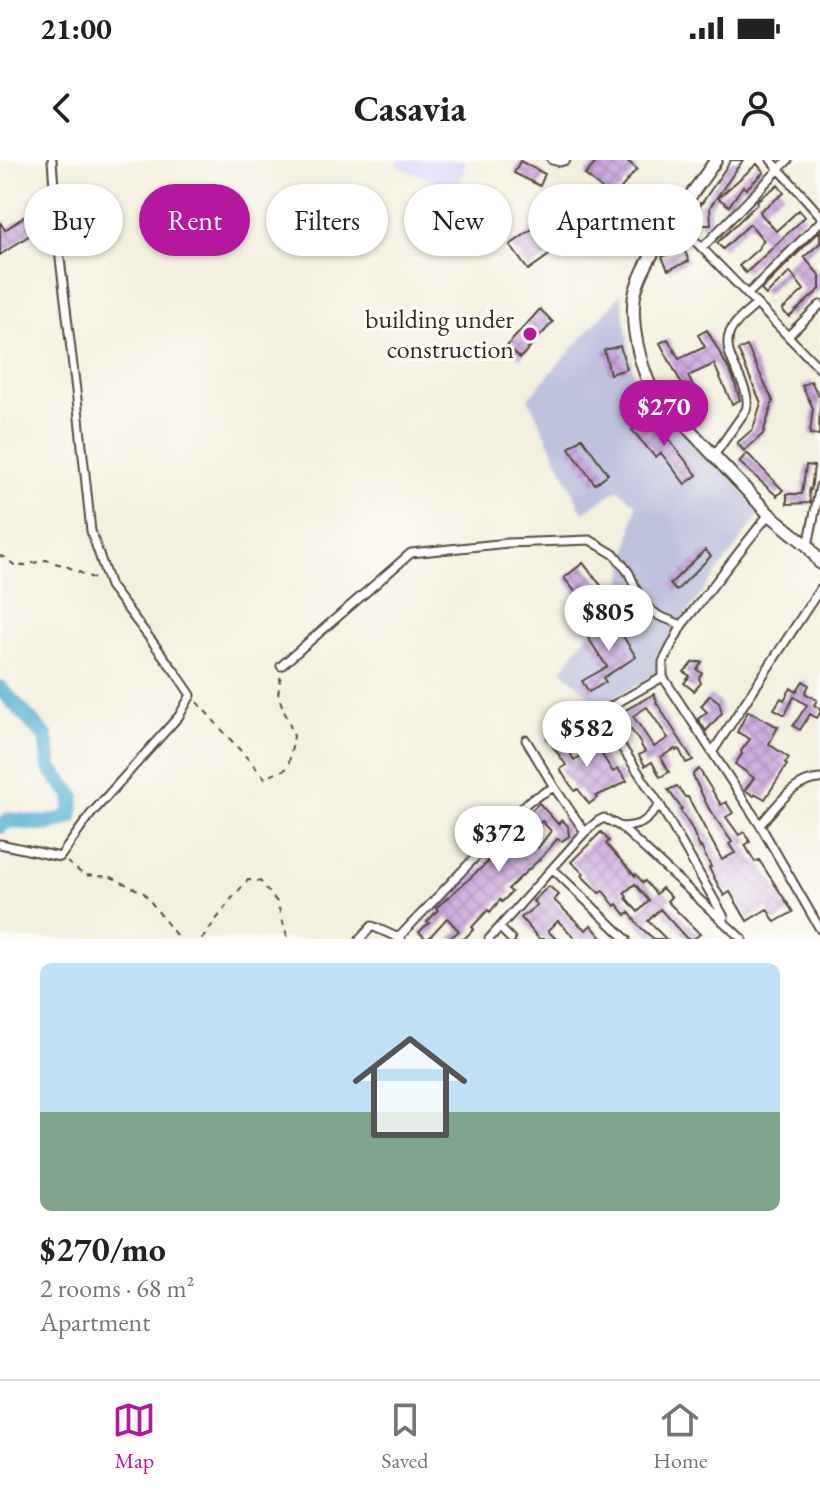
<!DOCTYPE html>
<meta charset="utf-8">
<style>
:root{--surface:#fff;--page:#f2f2f2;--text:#222;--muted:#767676;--line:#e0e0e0;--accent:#b5179e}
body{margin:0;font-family:"EB Garamond",serif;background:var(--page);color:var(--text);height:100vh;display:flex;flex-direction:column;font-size:30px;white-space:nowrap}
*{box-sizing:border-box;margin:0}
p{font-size:26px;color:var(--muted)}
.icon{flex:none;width:44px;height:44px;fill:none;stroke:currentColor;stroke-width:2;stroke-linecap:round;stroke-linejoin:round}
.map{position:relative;height:779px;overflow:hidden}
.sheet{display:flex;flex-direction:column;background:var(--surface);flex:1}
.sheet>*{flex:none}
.top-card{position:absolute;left:24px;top:24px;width:772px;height:72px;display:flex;gap:16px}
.price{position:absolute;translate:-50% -68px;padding:0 18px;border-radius:28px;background:#fff;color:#222;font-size:26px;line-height:52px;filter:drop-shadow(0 2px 4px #0008)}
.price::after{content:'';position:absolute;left:50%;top:48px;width:24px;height:18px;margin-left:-12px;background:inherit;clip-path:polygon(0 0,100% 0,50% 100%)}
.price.active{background:var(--accent);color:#fff}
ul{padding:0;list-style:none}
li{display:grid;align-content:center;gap:16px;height:424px;padding:0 40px}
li+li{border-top:2px solid var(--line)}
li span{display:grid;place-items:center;height:248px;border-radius:12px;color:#555}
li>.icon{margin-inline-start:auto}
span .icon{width:144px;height:144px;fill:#fffc;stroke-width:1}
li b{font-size:34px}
.chip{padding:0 28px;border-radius:36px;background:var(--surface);box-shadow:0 2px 6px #0004;font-size:28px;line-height:72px}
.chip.active{background:var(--accent);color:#fff}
.status{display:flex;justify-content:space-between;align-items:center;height:56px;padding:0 40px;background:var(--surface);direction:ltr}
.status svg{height:22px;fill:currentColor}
header{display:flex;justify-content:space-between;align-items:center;height:104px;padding:0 40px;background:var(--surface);font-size:36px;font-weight:700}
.tabs{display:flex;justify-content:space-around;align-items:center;height:112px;border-top:2px solid var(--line);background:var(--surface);font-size:22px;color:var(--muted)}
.tabs a{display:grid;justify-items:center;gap:4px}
.tabs .active{color:var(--accent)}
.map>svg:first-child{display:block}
.built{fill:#d8d7f8}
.industrial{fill:#bfc2dd}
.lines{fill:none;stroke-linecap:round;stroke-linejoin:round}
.river{stroke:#55afd3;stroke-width:16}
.building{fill:url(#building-cross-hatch);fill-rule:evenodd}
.street-casing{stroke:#57483b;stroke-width:11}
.secondary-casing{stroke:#57483b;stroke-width:15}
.path{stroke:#57483b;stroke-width:2;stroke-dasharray:6 6;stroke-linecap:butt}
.street{stroke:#fff;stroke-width:7}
.secondary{stroke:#fff;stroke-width:11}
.poi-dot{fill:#b5179e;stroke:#fdfcf7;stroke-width:3}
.labels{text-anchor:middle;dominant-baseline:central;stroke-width:6;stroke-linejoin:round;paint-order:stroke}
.poi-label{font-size:26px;fill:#3b2a1e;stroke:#fdfcf7;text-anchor:end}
</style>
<div class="status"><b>21:00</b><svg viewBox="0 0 49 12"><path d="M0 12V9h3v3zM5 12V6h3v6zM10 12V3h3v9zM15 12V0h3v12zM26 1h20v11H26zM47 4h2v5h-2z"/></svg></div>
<header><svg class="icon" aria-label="back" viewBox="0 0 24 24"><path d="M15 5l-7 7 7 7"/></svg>Casavia<svg class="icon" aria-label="person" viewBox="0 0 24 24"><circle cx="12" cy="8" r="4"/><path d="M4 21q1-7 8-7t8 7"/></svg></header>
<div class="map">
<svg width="820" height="779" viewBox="0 0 820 779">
<defs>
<pattern id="building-cross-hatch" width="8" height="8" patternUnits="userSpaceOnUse" patternTransform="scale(2)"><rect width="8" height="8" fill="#c9a5de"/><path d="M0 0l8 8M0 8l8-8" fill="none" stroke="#a487b3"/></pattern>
</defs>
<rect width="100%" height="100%" fill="#fdfcf7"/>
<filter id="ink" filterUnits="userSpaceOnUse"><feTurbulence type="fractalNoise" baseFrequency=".0125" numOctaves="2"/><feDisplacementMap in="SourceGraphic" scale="16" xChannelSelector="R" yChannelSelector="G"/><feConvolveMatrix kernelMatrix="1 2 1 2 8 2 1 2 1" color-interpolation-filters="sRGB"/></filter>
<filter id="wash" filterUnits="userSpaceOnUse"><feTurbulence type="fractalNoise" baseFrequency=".006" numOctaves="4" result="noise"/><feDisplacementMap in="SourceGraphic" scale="32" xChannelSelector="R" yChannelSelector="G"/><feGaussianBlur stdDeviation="1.8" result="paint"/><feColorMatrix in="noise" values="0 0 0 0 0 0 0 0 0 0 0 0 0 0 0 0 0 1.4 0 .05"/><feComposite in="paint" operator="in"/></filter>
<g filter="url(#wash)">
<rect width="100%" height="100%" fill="#f3f0de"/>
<!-- built -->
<path class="built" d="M399,0H467L457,30L397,7Z"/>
<!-- industrial -->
<path class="industrial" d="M621,134L634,222L675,258L764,348L683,459L659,513L599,546L562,510L622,423L636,344L618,329L583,353L528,238Z"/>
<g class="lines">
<!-- river -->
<path class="river" d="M0,528L46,577L50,608L73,636L70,657L46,664L9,660L0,666"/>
</g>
<g id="blocks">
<!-- building -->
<path class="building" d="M598,0H626L637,9L613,38L585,15Z
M731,0H743L710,47L711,65H700V43H702Z
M520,1L545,14L540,26L514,13Z
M757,4L764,12L746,29L743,26L729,46L718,38Z
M778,25L784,33L760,51L761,54L776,71L799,50L805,57L746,113L739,106L760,87L759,86L764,81L750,64L723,89L717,83L758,43L757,41L759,39Z
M28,54L39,69L0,95V62L5,70Z
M551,56L569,81L528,110L510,85Z
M820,71V83L804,97L820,116V129L789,157L782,150L804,130L790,112L766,135L761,130Z
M683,87L689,101L668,110L662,97Z
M540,149L553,162L520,198L507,186Z
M707,170L733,217L740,240L732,244L714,204L688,216L704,250L694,254L686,232L660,183L668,179L679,199L705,187L698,175Z
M620,186L627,209L610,214L604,190Z
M747,186L773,241L763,274L744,291L737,283L753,269L761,243L738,190Z
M811,221L820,238L819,275L810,274L813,248L802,226Z
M650,256L697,315L685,324L661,293L655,297L632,270Z
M582,278L608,314L595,324L569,288Z
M747,293L783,330L777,336L739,302Z
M806,305L814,306L811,330L809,329L810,343L787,344V334H802Z
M705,390L711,396L676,431L670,424Z
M583,403L604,429L585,444L564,418Z
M613,460L636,497L603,518L606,522L589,532L582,521L607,507L587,476Z
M693,502H702L697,510L702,513L699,518L701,523L694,531L684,523L690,516L684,512Z
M803,521L809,525L805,533L817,540L814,545L820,549V553L817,558L810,554L800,570L793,566L807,545L794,537L785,555L774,549L781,538L784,540L791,528L796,532Z
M654,534L657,541L656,542L693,600L686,603L679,589L676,591L675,589L661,597L669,612L660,617L652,602L645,606L639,595L645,592L639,581L625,561L620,564L615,556ZM647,547L668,578L654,587L633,556Z
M710,535L719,542L722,553L706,571L698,559L707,552L701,546Z
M748,551L778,567L769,584L789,598L785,603L787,605L765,639L756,634L754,636L745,630L754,618L735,604L742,594L741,591L750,579L737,572Z
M587,571L613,612L618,609L627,621L612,629L596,636L597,638L589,644L578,629L575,631L566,619L560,609L566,605L547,578L558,573L574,600L588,592L579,576Z
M699,609L721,645L726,642L733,653L726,657L739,675L744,672L750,682L745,685L755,702L759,700L793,752L775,762L767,749L747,761L730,732L724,736L709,708L711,707L701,687L700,688L691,667L680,650L682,649L668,630L677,626L685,637H688L722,700L735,693L729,684L732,682L709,649L693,616V614Z
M539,643L558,664L562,660L568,666L569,676L562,681L557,679L543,696L508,729L512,732L502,742L500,740L490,752L488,750L472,767L474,769L464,779H449L459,771L447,758L428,779H426L419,772L429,763L427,762L438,750L436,748L488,702L487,701L499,689L497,687L507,677L506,676L532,653L530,652ZM542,661L551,671L538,688L524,674Z
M601,672L609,681L606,684L635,716L636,714L643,723L645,721L656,734L662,728L671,737L667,741L700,774L694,779H687L660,749L648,761L666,779H654L640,767L629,752L626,755L617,744L615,746L603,731L599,733L582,716L584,714L571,702ZM635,724L649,741L638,752L626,738L627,737L624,733Z
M549,726L559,735L554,740L581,766L586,770L591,765L603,779H576L558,761L548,771L556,779H539L521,758L537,745L533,741Z"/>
</g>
</g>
<g filter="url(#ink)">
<use href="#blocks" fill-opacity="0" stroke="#57483b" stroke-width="2"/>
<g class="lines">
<!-- street casing -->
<g class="street-casing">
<path id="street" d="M552,0L560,2L566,0
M771,0L820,55
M675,61L702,88L788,0
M702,88L820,209
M748,134L820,62
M788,176L820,145
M713,297L746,250C754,225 719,198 730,172C735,161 748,152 757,144
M769,354L682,465L663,502V517L760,665L820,769
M808,386L820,326
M281,506L411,393L508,383L590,380L615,395L629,413L642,443L659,456L682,465
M663,517L608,548C603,556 606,560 609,568L660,645L724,757
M526,580L554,627L585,672
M713,591L820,429
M760,665C777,646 793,620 820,619
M621,667C643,666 646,661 660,645
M0,684L60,697L91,654L179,556L191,535L176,513L110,426L91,371L77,239L58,82L52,0
M553,709L626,779
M500,768L511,779
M399,777L529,641L554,627
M360,779L372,766L401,779
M489,779L585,672L598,661L604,658L621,667L742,779"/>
</g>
<!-- secondary casing -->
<g class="secondary-casing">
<path id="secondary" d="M716,0C694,32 638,103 634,139C631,169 640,204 652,230L769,354L808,386L820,403"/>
</g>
<!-- path -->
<path class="path" d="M0,396L4,397L17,407L46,400L68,407L99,421
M197,542L265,618L288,608L294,576L278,535L281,514
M67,702L84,715L111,717L144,733L179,779
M202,779L232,738L248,720L260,721L277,742L288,779"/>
<!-- street -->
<use href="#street" class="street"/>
<!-- secondary -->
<use href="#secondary" class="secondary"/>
</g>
</g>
<!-- markers -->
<circle class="poi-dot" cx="530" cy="174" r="8"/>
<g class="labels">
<!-- poi labels -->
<g class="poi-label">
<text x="514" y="159">building under<tspan x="514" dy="30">construction</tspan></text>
</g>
</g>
</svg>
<b class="price active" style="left:664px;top:288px">$270</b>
<b class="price" style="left:609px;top:493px">$805</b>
<b class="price" style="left:587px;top:609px">$582</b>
<b class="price" style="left:499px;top:714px">$372</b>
<div class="top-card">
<a class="chip">Buy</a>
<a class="chip active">Rent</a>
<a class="chip">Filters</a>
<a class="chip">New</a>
<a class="chip">Apartment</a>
</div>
</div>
<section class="sheet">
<ul>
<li><span style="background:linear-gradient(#bfe0f5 60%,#7fa58c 0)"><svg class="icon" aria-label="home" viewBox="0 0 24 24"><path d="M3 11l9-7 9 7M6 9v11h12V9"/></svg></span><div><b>$270/mo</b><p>2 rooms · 68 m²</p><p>Apartment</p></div></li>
</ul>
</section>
<nav class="tabs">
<a class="active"><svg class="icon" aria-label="map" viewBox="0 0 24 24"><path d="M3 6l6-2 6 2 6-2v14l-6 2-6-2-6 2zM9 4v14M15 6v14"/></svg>Map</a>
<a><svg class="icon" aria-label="saved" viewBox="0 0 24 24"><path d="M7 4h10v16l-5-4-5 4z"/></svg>Saved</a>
<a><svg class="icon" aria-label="home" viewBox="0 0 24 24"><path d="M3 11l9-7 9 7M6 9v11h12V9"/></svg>Home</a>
</nav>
